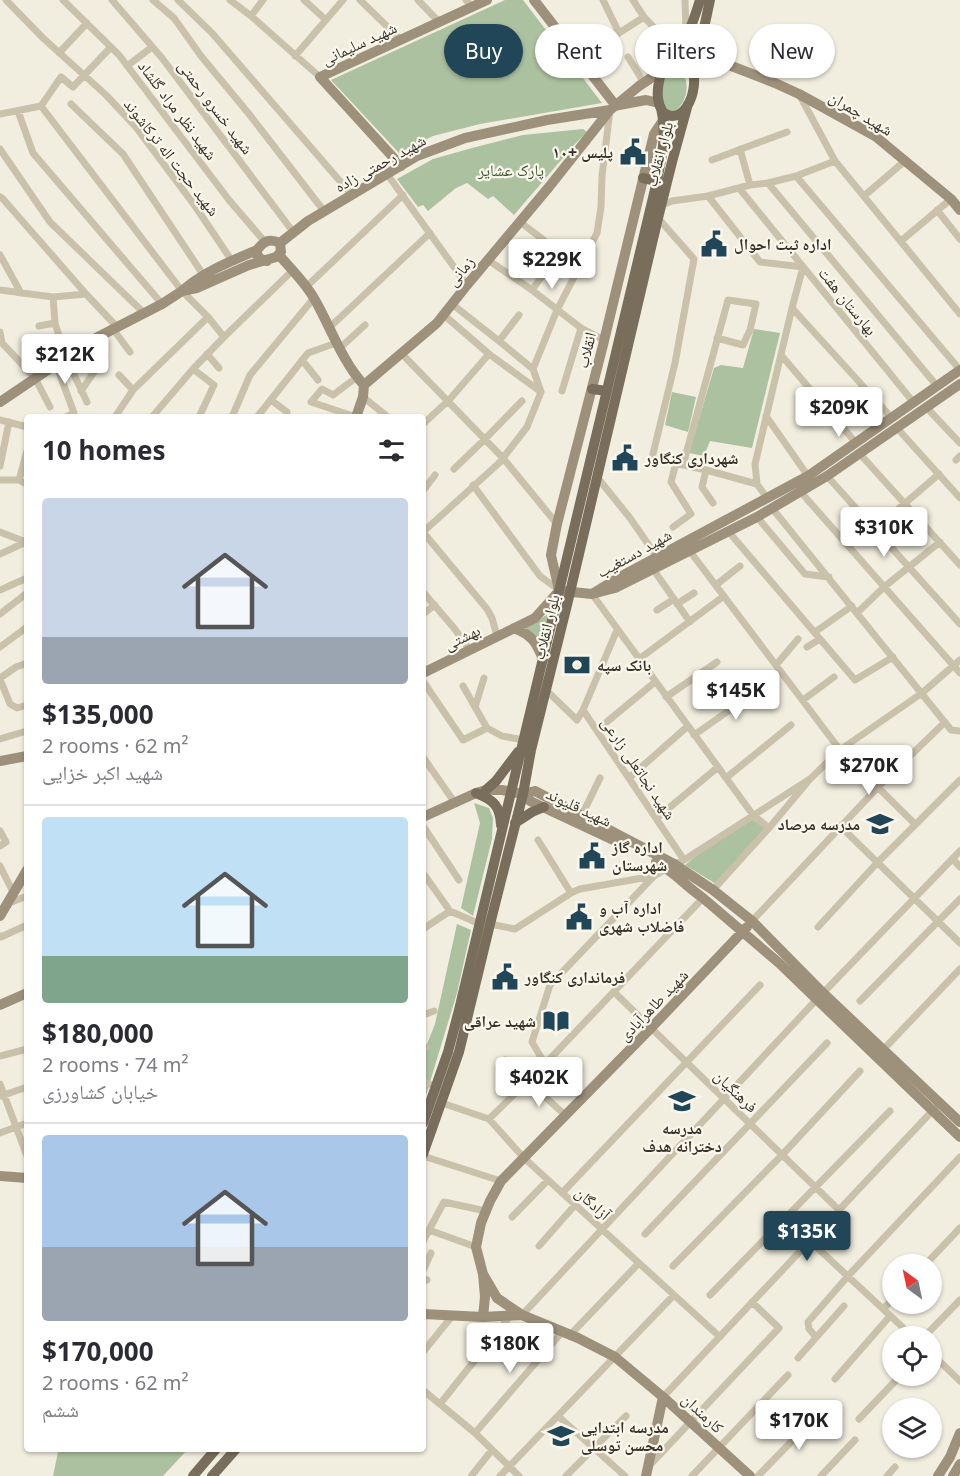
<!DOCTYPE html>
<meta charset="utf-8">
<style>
:root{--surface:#fff;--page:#f7f7f7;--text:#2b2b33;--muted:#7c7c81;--line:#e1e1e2;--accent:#214658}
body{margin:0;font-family:"Noto Sans","Noto Naskh Arabic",sans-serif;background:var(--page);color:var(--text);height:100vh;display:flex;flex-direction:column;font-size:22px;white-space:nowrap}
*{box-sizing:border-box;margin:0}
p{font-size:20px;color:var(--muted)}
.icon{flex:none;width:33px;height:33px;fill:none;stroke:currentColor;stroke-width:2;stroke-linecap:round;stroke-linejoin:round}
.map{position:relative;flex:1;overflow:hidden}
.drawer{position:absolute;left:24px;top:414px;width:402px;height:1038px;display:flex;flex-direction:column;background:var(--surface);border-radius:6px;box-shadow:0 2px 4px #0004}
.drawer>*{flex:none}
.top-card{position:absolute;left:444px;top:24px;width:426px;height:54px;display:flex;gap:12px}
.needle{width:39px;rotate:327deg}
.tools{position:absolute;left:882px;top:1254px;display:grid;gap:12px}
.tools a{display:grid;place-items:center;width:60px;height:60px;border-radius:50%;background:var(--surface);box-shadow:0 2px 4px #0004;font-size:30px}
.price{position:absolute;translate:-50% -51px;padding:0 14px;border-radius:6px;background:#fff;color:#222;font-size:20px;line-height:39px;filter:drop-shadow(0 2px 3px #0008)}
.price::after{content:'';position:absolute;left:50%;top:36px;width:18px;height:14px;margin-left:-9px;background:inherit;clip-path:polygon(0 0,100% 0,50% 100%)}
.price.current{background:var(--accent);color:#fff}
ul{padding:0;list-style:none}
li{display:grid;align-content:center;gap:12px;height:318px;padding:0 18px}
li+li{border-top:2px solid var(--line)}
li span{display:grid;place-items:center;height:186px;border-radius:6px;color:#555}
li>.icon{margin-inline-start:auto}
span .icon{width:108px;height:108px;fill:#fffc;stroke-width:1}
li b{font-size:26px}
h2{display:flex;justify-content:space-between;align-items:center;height:72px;padding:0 18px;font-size:26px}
.pill{padding:0 21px;border-radius:27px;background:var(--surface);box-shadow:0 2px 4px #0004;font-size:21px;line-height:54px}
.pill.current{background:var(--accent);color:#fff}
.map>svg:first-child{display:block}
.green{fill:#acc19f}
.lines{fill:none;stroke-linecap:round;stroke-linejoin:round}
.street{stroke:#cac1ab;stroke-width:7}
.secondary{stroke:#9e917c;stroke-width:10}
.primary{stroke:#796d5c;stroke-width:10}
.labels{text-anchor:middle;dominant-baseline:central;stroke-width:4.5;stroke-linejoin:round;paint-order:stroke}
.street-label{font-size:16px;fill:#38322a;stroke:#f9f7eb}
.poi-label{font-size:16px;font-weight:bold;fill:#38322a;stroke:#f9f7eb;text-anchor:start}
.park-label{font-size:16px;fill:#3d552f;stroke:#f9f7eb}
</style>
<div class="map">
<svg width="960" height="1476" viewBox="0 0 960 1476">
<rect width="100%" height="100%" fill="#f2eedf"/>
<!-- green -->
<path class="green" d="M505,0H523L602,103L480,124L433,136L399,153L331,80Z
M677,68C693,77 688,108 670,113C668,110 666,108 664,105C657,92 664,74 677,68Z
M583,129L587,132L574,145L514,215L493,196L488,199L467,183L456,188L428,211L423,205L418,207L397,179L433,159L472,148L523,135Z
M754,329L780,333L752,448L710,441L704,456L689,453L714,368L721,365L743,368Z
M672,392L696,397L688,432L665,425Z
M550,613L542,648L525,628Z
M474,803L489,808L493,818L492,839L473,916L461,908L480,823Z
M752,819L766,829L716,884L685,865L697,855Z
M457,924L471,930L457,993L423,1105V1054L435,1024Z
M60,1449H188L163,1476H53L58,1452Z"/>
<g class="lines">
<!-- street -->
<path class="street" d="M6,0L43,38L106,95L135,126L195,206L232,261
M63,0L119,55L229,200L265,242
M112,0L162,58L294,233
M153,0L174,18L201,56L249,114L324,211
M178,0L212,33L352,195
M230,0L251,16L320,77
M304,0L326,20
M360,0L401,40
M418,0L439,22
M466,0L472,7
M633,0L644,17L678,53
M685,0L686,33
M251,16L263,0
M619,33L644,17
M59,53L87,23
M295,56L343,0
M628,57L644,83
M580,60L619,33L603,0
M127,66L152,47
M799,94L835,161L960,314
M71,104L123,154L204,276
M41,106L182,291L208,317L133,390L115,417
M41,106L61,77L73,87L111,47
M18,111L33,153L162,304
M0,114L41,106
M0,149L50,222L144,313
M740,149L750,185
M712,160L787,132
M387,174L467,285
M796,176L960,370
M768,183L937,386
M739,188L914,403
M708,196L760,262L803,267L792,308L755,464L757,484L767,498
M864,196L906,160
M0,197L3,199L86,294L117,327
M662,205L672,201L708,196L750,185L768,183L796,176L835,161
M937,210L960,239
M658,218L694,259L675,363L652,458L706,470L757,484
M520,222L545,241
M901,241L951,199
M0,255L21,293
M488,260L532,290L581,328L604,340
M306,287L403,195
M0,290L53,297L86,294
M532,290L550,265
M53,297L55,323L66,358L87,402
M452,304L499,341L533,369
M792,308L892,418
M444,315L489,354L541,392
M208,317L224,337
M39,326L55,323
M329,328L430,233
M113,329L130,352
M0,332L2,343L35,378L50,407
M499,341L519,315
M340,348L365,325
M207,354L219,368
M402,354L503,458L557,524
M781,355L856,443
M302,360L318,380
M56,364L74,413L66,417
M193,369L214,385L199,417
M119,375L133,390
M81,391L105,356L92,340
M562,391L581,328
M363,397L388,417
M271,400L287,412
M927,408L960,443
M766,416L808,476
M152,417L193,369L224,337L292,271
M232,417L250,375L314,298
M257,417L308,353L336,343
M356,417L311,402L322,389L333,395L357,377
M0,420L27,427
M423,424L449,400L489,354
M897,428L960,498
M860,454L960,565
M956,460L960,456
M683,465L728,300L756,304L750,330L743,345L717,338
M0,466L9,422
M454,469L485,439L522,401
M706,470L702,487L713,503
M827,476L960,624
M597,477L630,518L657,557
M0,480H19L27,484
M19,480L27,451
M473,485L540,576L559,590
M799,490L960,673
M423,491L435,475
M772,508L951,730L960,731
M757,517L805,574L829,577
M673,527L691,514L671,482L676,463
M875,529L939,474
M728,531L855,680L893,657
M0,532L26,542L27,545
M423,532L499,463L527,427L541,392L533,369L557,310L597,233L601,207L602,176L610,110
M423,532L487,609L492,618L497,636
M689,550L840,750L915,824
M0,554L26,542L27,538
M653,569L690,622
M716,585L740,566
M0,590L27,578
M423,592L454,628L469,649
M592,594L753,815L769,828
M677,604L694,593
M657,610L674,599
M857,613L884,587L940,542
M0,614L27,593
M423,614L435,605
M815,632L852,606
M0,647L27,627
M807,647L820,639
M639,659L724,596
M776,665L798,639
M0,678L16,667L27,663
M0,679L10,704L17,708L27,705
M423,681L463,740L487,728
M463,686L487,728L502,736L524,740
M546,690L577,720L583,710L617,630
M666,697L717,662
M803,700L834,677
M475,707L484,678
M583,710L684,860
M597,730L655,682
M694,735L764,686
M0,739L27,731
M423,757L455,803
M629,778L688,726
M726,778L791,725
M582,815L600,778
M657,818L718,767
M423,826L459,880
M840,826L960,943
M0,831L6,842L0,846
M538,840L571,893
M953,859L960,867
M0,866L14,894
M423,873L450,911L480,924
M713,890L769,828L810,779L840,750L922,693L960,660
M9,903L27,896
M752,921L878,787L945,722
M490,924L515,929L571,893L580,889L654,876L674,864L684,860L810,779
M818,927L877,863L960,780
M423,929L450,911
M0,936L1,937L27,925
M614,992L839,1210
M823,993L960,851
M860,1001L960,899
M423,1015L434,1011
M423,1048L426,1047
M881,1052L960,969
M0,1056L27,1049
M505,1060L522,1086
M545,1064L532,1042L550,985L654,876
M528,1081L566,1116
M423,1082L436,1086
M0,1084L27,1156
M1,1096L27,1087
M442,1103L489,1119L524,1158L720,1337
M489,1119L545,1064L703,898
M0,1133L27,1123
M423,1156L501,1181
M562,1193L760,985
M512,1217L548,1180
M429,1230L476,1247
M645,1234L827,1043
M423,1241L444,1202L486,1211
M810,1241L912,1336
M539,1246L575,1205
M926,1264L960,1228
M673,1266L782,1155L860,1071
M423,1271L431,1253
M423,1278L427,1280
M710,1295L890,1111
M883,1309L892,1300
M522,1315L817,999
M570,1335L639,1263
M925,1336L960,1300
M816,1337L809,1329L808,1322L848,1276L960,1157
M423,1352L453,1315
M932,1354L960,1381
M798,1358L844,1306
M835,1379L890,1316
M423,1390L475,1433L519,1476
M663,1397L935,1108
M440,1404L510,1316
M558,1416L625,1476
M859,1419L900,1376
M475,1433L563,1331
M648,1467L779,1328L752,1302
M472,1475L492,1450
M500,1476L674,1295
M566,1476L626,1416
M692,1476L788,1375
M758,1476L823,1409
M821,1476L855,1440
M887,1476L895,1467"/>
<!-- secondary -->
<path class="secondary" d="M534,0L616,106
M698,53L775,83L799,94L875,136L951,199L960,210
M619,105L646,100L659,103
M401,166L320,77L487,0
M280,243L308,221L417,156L465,138L547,120L610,110
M257,250C231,261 203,272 182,291L197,288L249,265L276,257L281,252L280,243C269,238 264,241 257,250V255L261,259L267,261
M279,255C291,269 306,283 315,300C331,328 342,361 364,385
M960,370L808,476L620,577L592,594L615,588L757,517L827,476L960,384
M0,402L92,340L162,304L182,291
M356,417L363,397L364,385L437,323L467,285L549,187L610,110L639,86L663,70
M559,590L551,555L557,524L603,345L654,134L664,119
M562,591L592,594
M514,628C532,635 536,642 543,659
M423,673L535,618L559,591
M0,761L27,756
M523,794L530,801L624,845
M423,817L476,793L486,790H502L523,794L535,791L674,864L713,890L752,921L823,993L960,1122
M656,862C674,872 687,887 703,898L779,963L960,1137
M0,916L27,870
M0,1005L27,993
M0,1176L27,1178
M483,1274L476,1247L481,1223L490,1201L501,1181L651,1028L747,927
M423,1314L483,1317L522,1315L578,1338L615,1357L663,1397L750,1476
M483,1317L485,1297L483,1274L497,1298L522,1315
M646,1476L663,1397
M938,1476L950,1457L960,1433
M953,1476L960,1464"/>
<!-- primary -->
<path class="primary" d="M675,59C706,56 695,117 672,116C654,115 656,84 662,73C665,67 669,63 675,59Z
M670,61C686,43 693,23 700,0
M694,75L710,0
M643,178L657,181
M592,389L607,391
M486,790L496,781L518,752
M476,793C494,800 500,806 501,825
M515,823L532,812L544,807
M423,1123L448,1052L459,1010L657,181C662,157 667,132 661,108
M423,1154L459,1052L490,924L523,794L531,750L567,605L658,218L672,162L688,104
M193,1476L216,1449
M212,1476L236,1449"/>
</g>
<!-- icons -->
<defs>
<g id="civic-bare" transform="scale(2.07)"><path d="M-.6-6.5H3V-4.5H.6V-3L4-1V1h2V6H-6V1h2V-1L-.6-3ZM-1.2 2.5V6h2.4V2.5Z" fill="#214658" stroke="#f9f7eb" stroke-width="2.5" paint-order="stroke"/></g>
<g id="bank-bare" transform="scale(2.07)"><path d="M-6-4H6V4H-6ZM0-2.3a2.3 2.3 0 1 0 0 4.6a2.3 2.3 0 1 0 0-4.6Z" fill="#214658" stroke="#f9f7eb" stroke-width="2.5" paint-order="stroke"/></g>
<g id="school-bare" transform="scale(2.07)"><path d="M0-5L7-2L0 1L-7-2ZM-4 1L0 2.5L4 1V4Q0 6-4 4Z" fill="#214658" stroke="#f9f7eb" stroke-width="2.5" paint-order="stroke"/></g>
<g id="library-bare" transform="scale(2.07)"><path d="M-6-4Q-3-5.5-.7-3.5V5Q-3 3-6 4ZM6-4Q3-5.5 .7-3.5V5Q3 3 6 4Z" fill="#214658" stroke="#f9f7eb" stroke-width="2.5" paint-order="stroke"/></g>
</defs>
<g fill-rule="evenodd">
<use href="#civic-bare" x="633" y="152"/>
<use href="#civic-bare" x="714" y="244"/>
<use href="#civic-bare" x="625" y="458"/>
<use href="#bank-bare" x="577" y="665"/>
<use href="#school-bare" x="880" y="824"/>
<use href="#civic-bare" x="592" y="856"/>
<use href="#civic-bare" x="579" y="917"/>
<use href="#civic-bare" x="505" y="977"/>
<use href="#library-bare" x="556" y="1021"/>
<use href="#school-bare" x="682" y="1101"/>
<use href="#school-bare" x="561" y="1436"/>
</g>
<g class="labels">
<!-- street labels -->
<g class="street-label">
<text transform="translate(359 43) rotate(-25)">شهید سلیمانی</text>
<text transform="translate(216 107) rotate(53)">شهید خسرو رحمتی</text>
<text transform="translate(178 110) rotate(53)">شهید نظر مراد گلشاد</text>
<text transform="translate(861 113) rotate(31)">شهید چمران</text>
<text transform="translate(659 154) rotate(-75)">بلوار انقلاب</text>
<text transform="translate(172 157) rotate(52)">شهید حجت اله ترکاشوند</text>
<text transform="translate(380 163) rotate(-29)">شهید رحمتی زاده</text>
<text transform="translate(460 271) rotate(-51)">زمانی</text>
<text transform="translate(848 301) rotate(51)">بهارستان هفت</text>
<text transform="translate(586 350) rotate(-76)">انقلاب</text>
<text transform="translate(634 553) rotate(-29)">شهید دستغیب</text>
<text transform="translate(546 627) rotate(-76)">بلوار انقلاب</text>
<text transform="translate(462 637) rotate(-26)">بهشتی</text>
<text transform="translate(639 768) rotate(56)">شهید نجاتعلی زارعی</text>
<text transform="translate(579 807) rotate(25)">شهید قلیوند</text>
<text transform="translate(653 1005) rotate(-46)">شهید طاهرآبادی</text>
<text transform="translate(736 1091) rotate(44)">فرهنگیان</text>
<text transform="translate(593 1203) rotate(42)">آزادگان</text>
<text transform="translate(703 1413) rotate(43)">کارمندان</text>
</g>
<!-- poi labels -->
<g class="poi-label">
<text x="613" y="152" text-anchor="end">پلیس +۱۰</text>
<text x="734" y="244">اداره ثبت احوال</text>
<text x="645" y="458">شهرداری کنگاور</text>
<text x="597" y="665">بانک سپه</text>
<text x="860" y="824" text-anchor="end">مدرسه مرصاد</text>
<text x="612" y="847">اداره گاز<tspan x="612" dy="18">شهرستان</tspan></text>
<text x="599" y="908">اداره آب و<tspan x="599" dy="18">فاضلاب شهری</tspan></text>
<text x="525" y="977">فرمانداری کنگاور</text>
<text x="536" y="1021" text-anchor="end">شهید عراقی</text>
<text x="682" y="1128" text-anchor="middle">مدرسه<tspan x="682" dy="18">دخترانه هدف</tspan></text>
<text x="581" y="1427">مدرسه ابتدایی<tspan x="581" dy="18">محسن توسلی</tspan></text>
</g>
<!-- park labels -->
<g class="park-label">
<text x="511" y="170">پارک عشایر</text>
</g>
</g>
</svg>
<div class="tools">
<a><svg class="needle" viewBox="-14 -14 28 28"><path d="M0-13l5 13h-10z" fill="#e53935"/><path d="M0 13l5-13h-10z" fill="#7c7c81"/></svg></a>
<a><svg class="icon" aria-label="locate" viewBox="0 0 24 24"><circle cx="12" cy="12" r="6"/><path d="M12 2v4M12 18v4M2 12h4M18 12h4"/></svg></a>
<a><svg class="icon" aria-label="layers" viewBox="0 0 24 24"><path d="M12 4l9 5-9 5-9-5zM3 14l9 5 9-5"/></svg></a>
</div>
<b class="price" style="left:552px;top:290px">$229K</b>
<b class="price" style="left:65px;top:385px">$212K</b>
<b class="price" style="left:839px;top:438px">$209K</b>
<b class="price" style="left:884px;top:558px">$310K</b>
<b class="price" style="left:736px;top:721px">$145K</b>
<b class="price" style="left:869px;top:796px">$270K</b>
<b class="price" style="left:539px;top:1108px">$402K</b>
<b class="price current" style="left:807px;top:1262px">$135K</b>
<b class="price" style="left:510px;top:1374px">$180K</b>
<b class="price" style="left:799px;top:1451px">$170K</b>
<div class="top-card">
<a class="pill current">Buy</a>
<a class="pill">Rent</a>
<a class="pill">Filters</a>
<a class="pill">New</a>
</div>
<section class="drawer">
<h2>10 homes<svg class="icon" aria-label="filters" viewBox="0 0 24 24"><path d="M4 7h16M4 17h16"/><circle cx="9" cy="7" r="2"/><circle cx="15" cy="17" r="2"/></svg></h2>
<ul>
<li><span style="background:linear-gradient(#c9d6e8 75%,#9aa5b1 0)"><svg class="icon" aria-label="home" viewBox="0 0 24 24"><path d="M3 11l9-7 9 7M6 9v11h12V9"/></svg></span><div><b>$135,000</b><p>2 rooms · 62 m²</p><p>شهید اکبر خزایی</p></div></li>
<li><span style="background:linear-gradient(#bfe0f5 75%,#7fa58c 0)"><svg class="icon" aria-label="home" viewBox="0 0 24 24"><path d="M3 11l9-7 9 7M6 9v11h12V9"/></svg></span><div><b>$180,000</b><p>2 rooms · 74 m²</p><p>خیابان کشاورزی</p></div></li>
<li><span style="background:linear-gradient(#a9c7e8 60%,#9aa5b1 0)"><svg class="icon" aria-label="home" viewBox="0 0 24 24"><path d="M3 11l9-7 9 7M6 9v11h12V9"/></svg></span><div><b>$170,000</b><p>2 rooms · 62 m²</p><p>ششم</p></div></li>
</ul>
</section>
</div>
